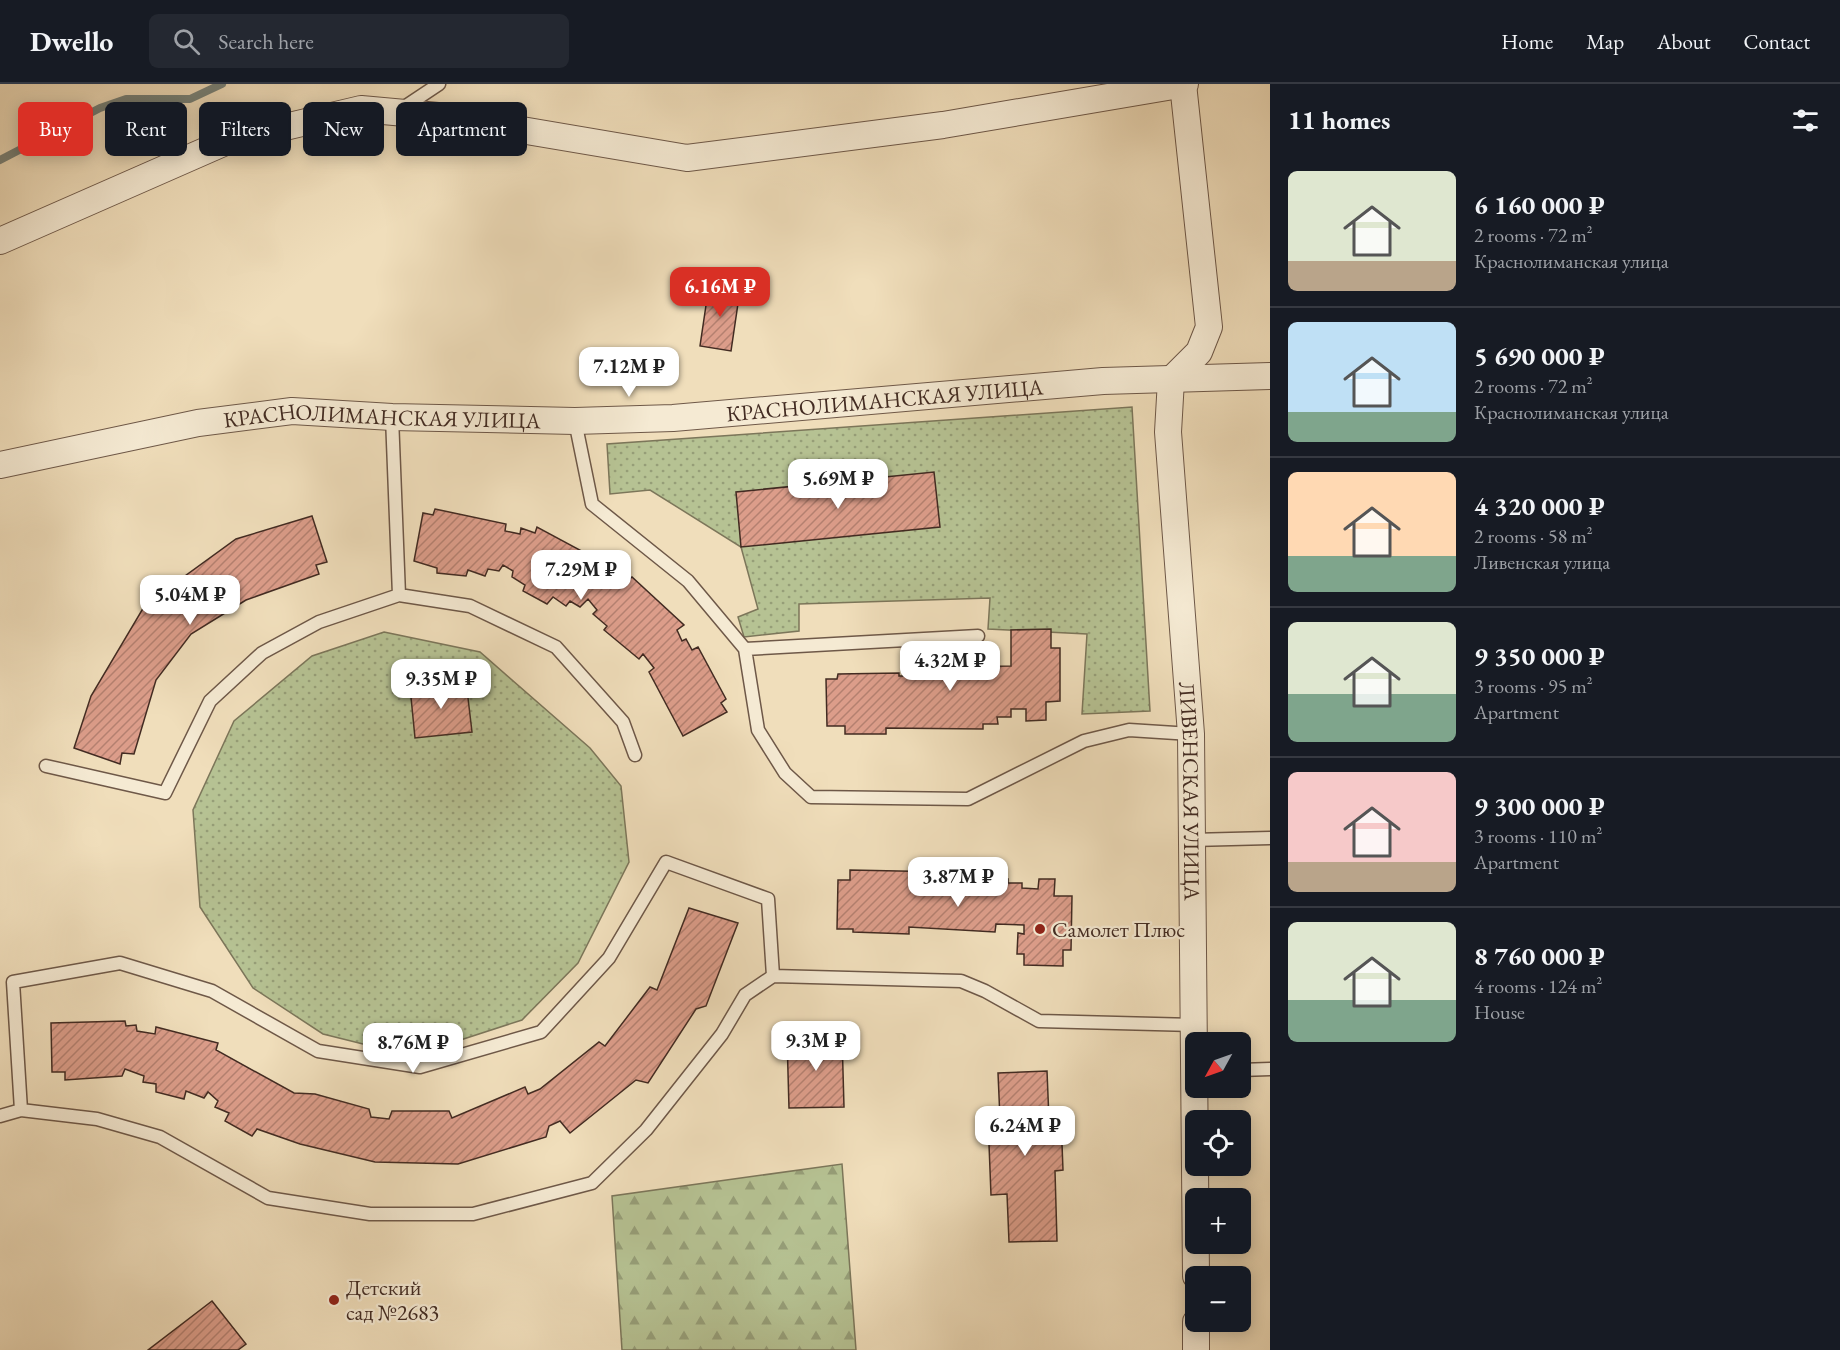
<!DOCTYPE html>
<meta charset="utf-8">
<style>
:root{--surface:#171b24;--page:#242831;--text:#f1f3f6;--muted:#9ea1a6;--line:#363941;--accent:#d93025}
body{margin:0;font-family:"EB Garamond",serif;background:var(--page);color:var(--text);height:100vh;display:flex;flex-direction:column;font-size:22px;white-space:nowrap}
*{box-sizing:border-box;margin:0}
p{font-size:20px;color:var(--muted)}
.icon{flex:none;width:33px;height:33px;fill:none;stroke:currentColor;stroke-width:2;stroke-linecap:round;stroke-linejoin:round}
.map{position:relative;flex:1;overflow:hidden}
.sheet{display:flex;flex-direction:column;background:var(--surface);width:570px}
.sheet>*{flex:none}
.banner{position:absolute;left:18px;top:18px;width:570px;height:54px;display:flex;gap:12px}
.needle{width:39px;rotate:230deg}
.tools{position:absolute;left:1185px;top:948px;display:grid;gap:12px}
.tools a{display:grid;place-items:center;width:66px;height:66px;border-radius:9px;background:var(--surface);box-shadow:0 3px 15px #0003;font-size:30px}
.price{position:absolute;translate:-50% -51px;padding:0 14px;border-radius:12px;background:#fff;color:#222;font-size:20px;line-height:39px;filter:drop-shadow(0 2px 3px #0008)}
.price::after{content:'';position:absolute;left:50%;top:36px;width:18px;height:14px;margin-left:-9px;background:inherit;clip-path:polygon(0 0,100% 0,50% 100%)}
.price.selected{background:var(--accent);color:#fff}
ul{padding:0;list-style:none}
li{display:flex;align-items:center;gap:18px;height:150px;padding:0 18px}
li+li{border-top:2px solid var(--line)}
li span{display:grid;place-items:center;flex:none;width:168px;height:120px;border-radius:9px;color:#555}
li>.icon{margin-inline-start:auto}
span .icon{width:72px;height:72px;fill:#fffc;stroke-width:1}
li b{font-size:26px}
h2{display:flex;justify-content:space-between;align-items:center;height:72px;padding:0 18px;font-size:26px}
.tag{padding:0 21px;border-radius:9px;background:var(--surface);box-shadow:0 3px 15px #0003;font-size:21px;line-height:54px}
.tag.selected{background:var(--accent);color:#fff}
header{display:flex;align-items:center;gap:36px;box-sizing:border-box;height:84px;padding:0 30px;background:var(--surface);border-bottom:2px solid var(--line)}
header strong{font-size:28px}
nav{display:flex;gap:33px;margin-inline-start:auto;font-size:21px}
.search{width:420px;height:54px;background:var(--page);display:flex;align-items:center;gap:15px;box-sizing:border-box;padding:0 21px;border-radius:9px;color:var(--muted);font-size:22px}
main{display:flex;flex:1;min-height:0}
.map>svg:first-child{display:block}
.grass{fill:url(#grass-dots);stroke:#7c765a;stroke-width:1.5}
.forest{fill:url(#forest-firs);stroke:#7c765a;stroke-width:1.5}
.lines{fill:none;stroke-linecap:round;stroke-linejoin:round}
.stream{stroke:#77827a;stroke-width:8}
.building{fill:url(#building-hatch);stroke:#422b22;stroke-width:1.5}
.service-casing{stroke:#6e5848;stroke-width:15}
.minor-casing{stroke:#6e5848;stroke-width:28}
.service{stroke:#f5ead3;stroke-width:12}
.minor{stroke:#f5ead3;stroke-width:26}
.poi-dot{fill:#8f2418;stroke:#f5ead3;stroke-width:2}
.labels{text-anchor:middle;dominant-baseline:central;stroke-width:4.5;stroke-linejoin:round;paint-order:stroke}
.street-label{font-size:22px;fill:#422b22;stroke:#f5ead3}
.poi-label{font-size:22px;fill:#422b22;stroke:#f5ead3;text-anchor:start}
</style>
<header>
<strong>Dwello</strong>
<div class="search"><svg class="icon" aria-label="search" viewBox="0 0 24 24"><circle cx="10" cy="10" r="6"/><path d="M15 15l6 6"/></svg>Search here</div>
<nav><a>Home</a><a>Map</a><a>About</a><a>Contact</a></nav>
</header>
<main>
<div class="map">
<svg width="1270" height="1266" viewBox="0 0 1270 1266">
<defs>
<pattern id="grass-dots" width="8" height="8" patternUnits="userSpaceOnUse" patternTransform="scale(1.5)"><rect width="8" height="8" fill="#b6c293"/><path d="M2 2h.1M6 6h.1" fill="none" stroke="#969e78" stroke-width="1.8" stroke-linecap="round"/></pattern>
<pattern id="forest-firs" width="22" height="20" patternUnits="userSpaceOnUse" patternTransform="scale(1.5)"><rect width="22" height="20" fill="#b6c293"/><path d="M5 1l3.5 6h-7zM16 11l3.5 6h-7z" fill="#969e78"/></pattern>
<pattern id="building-hatch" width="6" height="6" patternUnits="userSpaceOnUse" patternTransform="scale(1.5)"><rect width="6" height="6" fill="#dc9d8a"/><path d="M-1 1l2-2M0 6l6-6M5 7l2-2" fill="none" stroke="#b48070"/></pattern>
</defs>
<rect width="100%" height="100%" fill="#f0debb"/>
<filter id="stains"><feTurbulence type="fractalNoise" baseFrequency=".00333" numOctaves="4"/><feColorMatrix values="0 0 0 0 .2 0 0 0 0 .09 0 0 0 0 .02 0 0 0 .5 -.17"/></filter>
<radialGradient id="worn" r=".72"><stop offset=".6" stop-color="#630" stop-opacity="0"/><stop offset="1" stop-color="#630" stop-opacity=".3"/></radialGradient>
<!-- grass -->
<path class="grass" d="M1132,323L1150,627L1082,630L1087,550L988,545L990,514L799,520V547L744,553L738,533L758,525L741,463L650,406L610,410L607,360Z
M384,548L480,568L590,664L621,702L629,778L578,879L522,936L439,963L363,960L323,950L253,904L200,823L193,726L234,637L312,572Z"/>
<!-- forest -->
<path class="forest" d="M842,1080L856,1266H622L612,1112Z"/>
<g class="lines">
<!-- stream -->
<path class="stream" d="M0,76L100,24L126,15H190L222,0"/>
</g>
<!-- building -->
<path class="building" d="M709,201L740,206L731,267L700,262Z
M934,388L940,443L741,463L736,408Z
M435,425L506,440L505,447L520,450L521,444L535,449L537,443L591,472L589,477L599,481L595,486L603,494L609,486L615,489L618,486L628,496L632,493L684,541L677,546L682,557L686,555L692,566L698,563L726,615L721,619L727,628L683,652L649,588L654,584L643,570L639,575L604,546L607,542L593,530L597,526L588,515L580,523L570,517L566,522L553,513L547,520L523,507L525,501L512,493L513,487L503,481L499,487L488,485L485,492L468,486L466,492L437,489V484L414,477L423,429L433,431Z
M312,432L327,478L316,481L319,490L246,516L191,550L156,596L134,670L122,669L120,680L74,664L91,612L145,521L236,455Z
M1051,545V564H1060V617L1046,618V636L1026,637V625H1011V633H997L998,640H983V645L886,644V650H845V642H827L826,595H837L838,590L899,589V592H922L921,583L1011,582V546Z
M466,597L472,648L415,654L410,603Z
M850,786L996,789V794L1008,795V799H1022V804L1038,805L1039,795H1055L1054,812H1072L1071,866H1063V882L1024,881V870H1017L1018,849L1024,850V841L996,840L995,848L909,843V850L853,848V845H837L838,796H850Z
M689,824L738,839L706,922L696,925L648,999L636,996L570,1049L560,1037L549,1042L546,1053L458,1080L375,1078L300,1060L257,1045L252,1052L225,1037L229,1029L215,1023L218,1017L208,1008L204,1014L186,1007L184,1015L156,1008V1000L143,998L144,992L125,985L122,992L65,996V988H52L51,939L125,937L126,942L136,941L137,947L155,950L156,943L218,959L216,966L294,1009L315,1010L369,1025L371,1033L389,1035L392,1027H449L452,1034L525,1003L528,1010L540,1005L599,958L605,962L650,903L657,906Z
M842,952L844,1023L789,1024L787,953Z
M1047,987L1050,1060H1062L1063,1086L1055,1087L1057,1157L1009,1158L1007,1110L991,1111L988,1035H1000L998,989Z
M212,1217L246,1260L238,1266H148Z"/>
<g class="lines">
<!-- service casing -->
<g class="service-casing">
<path id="service" d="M403,24L439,0
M575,337L592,420L688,497L745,565L758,646L785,689L811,713L968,715L1084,657L1129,646L1191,650
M399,511L470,522L556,563L623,638L635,671
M745,565L978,552
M46,682L165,709L210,617L262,569L319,538L399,511L392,333
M1192,756L1270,754
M1240,986L1270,985
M21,1026L13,898L120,879L212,907L318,967L420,983L541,948L609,874L666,778L768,815L773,892
M0,1032L21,1026L97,1035L160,1053L268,1114L370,1130H473L592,1099L646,1046L722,950L745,911L773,892L961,897L985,907L1039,937L1194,941"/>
</g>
<!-- minor casing -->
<g class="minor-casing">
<g id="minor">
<path id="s1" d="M1183,0L1209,243L1199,268L1171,296L1168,348L1191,650L1196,1192"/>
<path d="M0,157L230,56L361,25L438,32L687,74L943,41L1185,0"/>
<path id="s2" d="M0,381L198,339L292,327L392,333L575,337L673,334L1103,297L1270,292"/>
<path d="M1196,1238V1266"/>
</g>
</g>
<!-- service -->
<use href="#service" class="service"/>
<!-- minor -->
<use href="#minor" class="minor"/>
</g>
<!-- markers -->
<g class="poi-dot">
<circle cx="1040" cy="845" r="6"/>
<circle cx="334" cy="1216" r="6"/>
</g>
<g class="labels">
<!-- street labels -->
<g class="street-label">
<text stroke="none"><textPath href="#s2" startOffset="891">КРАСНОЛИМАНСКАЯ УЛИЦА</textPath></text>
<text stroke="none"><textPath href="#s2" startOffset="387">КРАСНОЛИМАНСКАЯ УЛИЦА</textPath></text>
<text stroke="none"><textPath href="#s1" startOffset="723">ЛИВЕНСКАЯ УЛИЦА</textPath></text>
</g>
<!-- poi labels -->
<g class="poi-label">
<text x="1052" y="845">Самолет Плюс</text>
<text x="346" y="1203">Детский<tspan x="346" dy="25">сад №2683</tspan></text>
</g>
</g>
<rect width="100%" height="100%" filter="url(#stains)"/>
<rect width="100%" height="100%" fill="url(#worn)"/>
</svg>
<div class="tools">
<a><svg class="needle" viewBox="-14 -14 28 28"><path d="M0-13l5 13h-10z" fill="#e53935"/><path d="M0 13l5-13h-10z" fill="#9ea1a6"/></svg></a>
<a><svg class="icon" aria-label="locate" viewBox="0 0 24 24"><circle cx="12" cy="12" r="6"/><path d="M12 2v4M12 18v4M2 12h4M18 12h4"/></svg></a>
<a>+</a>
<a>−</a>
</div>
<b class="price selected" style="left:720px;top:234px">6.16M ₽</b>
<b class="price" style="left:629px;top:314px">7.12M ₽</b>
<b class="price" style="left:838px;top:426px">5.69M ₽</b>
<b class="price" style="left:581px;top:517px">7.29M ₽</b>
<b class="price" style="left:190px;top:542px">5.04M ₽</b>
<b class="price" style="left:950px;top:608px">4.32M ₽</b>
<b class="price" style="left:441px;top:626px">9.35M ₽</b>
<b class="price" style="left:958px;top:824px">3.87M ₽</b>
<b class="price" style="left:816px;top:988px">9.3M ₽</b>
<b class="price" style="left:413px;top:990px">8.76M ₽</b>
<b class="price" style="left:1025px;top:1073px">6.24M ₽</b>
<div class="banner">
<a class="tag selected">Buy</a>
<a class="tag">Rent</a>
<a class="tag">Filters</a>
<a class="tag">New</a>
<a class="tag">Apartment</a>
</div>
</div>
<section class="sheet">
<h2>11 homes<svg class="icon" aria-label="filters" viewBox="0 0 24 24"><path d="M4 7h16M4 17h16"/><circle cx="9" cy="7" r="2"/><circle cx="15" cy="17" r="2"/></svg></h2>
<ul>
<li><span style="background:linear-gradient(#dfe7d0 75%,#b9a48a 0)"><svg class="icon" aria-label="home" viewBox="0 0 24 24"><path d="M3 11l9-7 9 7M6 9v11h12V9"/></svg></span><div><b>6 160 000 ₽</b><p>2 rooms · 72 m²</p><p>Краснолиманская улица</p></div></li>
<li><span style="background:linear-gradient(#bfe0f5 75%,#7fa58c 0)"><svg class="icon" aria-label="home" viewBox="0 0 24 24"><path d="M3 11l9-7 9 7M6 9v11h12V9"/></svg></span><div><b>5 690 000 ₽</b><p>2 rooms · 72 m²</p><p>Краснолиманская улица</p></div></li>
<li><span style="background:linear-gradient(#ffd9b3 70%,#7fa58c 0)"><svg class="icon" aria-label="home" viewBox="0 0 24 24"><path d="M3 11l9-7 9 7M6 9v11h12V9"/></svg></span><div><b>4 320 000 ₽</b><p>2 rooms · 58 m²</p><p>Ливенская улица</p></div></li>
<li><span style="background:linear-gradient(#dfe7d0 60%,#7fa58c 0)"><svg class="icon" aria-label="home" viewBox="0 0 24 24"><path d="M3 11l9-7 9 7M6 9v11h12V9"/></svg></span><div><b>9 350 000 ₽</b><p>3 rooms · 95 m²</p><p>Apartment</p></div></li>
<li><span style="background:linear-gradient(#f6c9c9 75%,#b9a48a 0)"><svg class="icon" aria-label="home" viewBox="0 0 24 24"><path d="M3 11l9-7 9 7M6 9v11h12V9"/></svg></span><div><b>9 300 000 ₽</b><p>3 rooms · 110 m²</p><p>Apartment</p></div></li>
<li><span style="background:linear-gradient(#dfe7d0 65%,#7fa58c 0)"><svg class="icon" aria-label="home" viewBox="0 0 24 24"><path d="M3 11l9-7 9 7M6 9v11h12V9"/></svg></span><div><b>8 760 000 ₽</b><p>4 rooms · 124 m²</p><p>House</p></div></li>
</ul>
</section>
</main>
